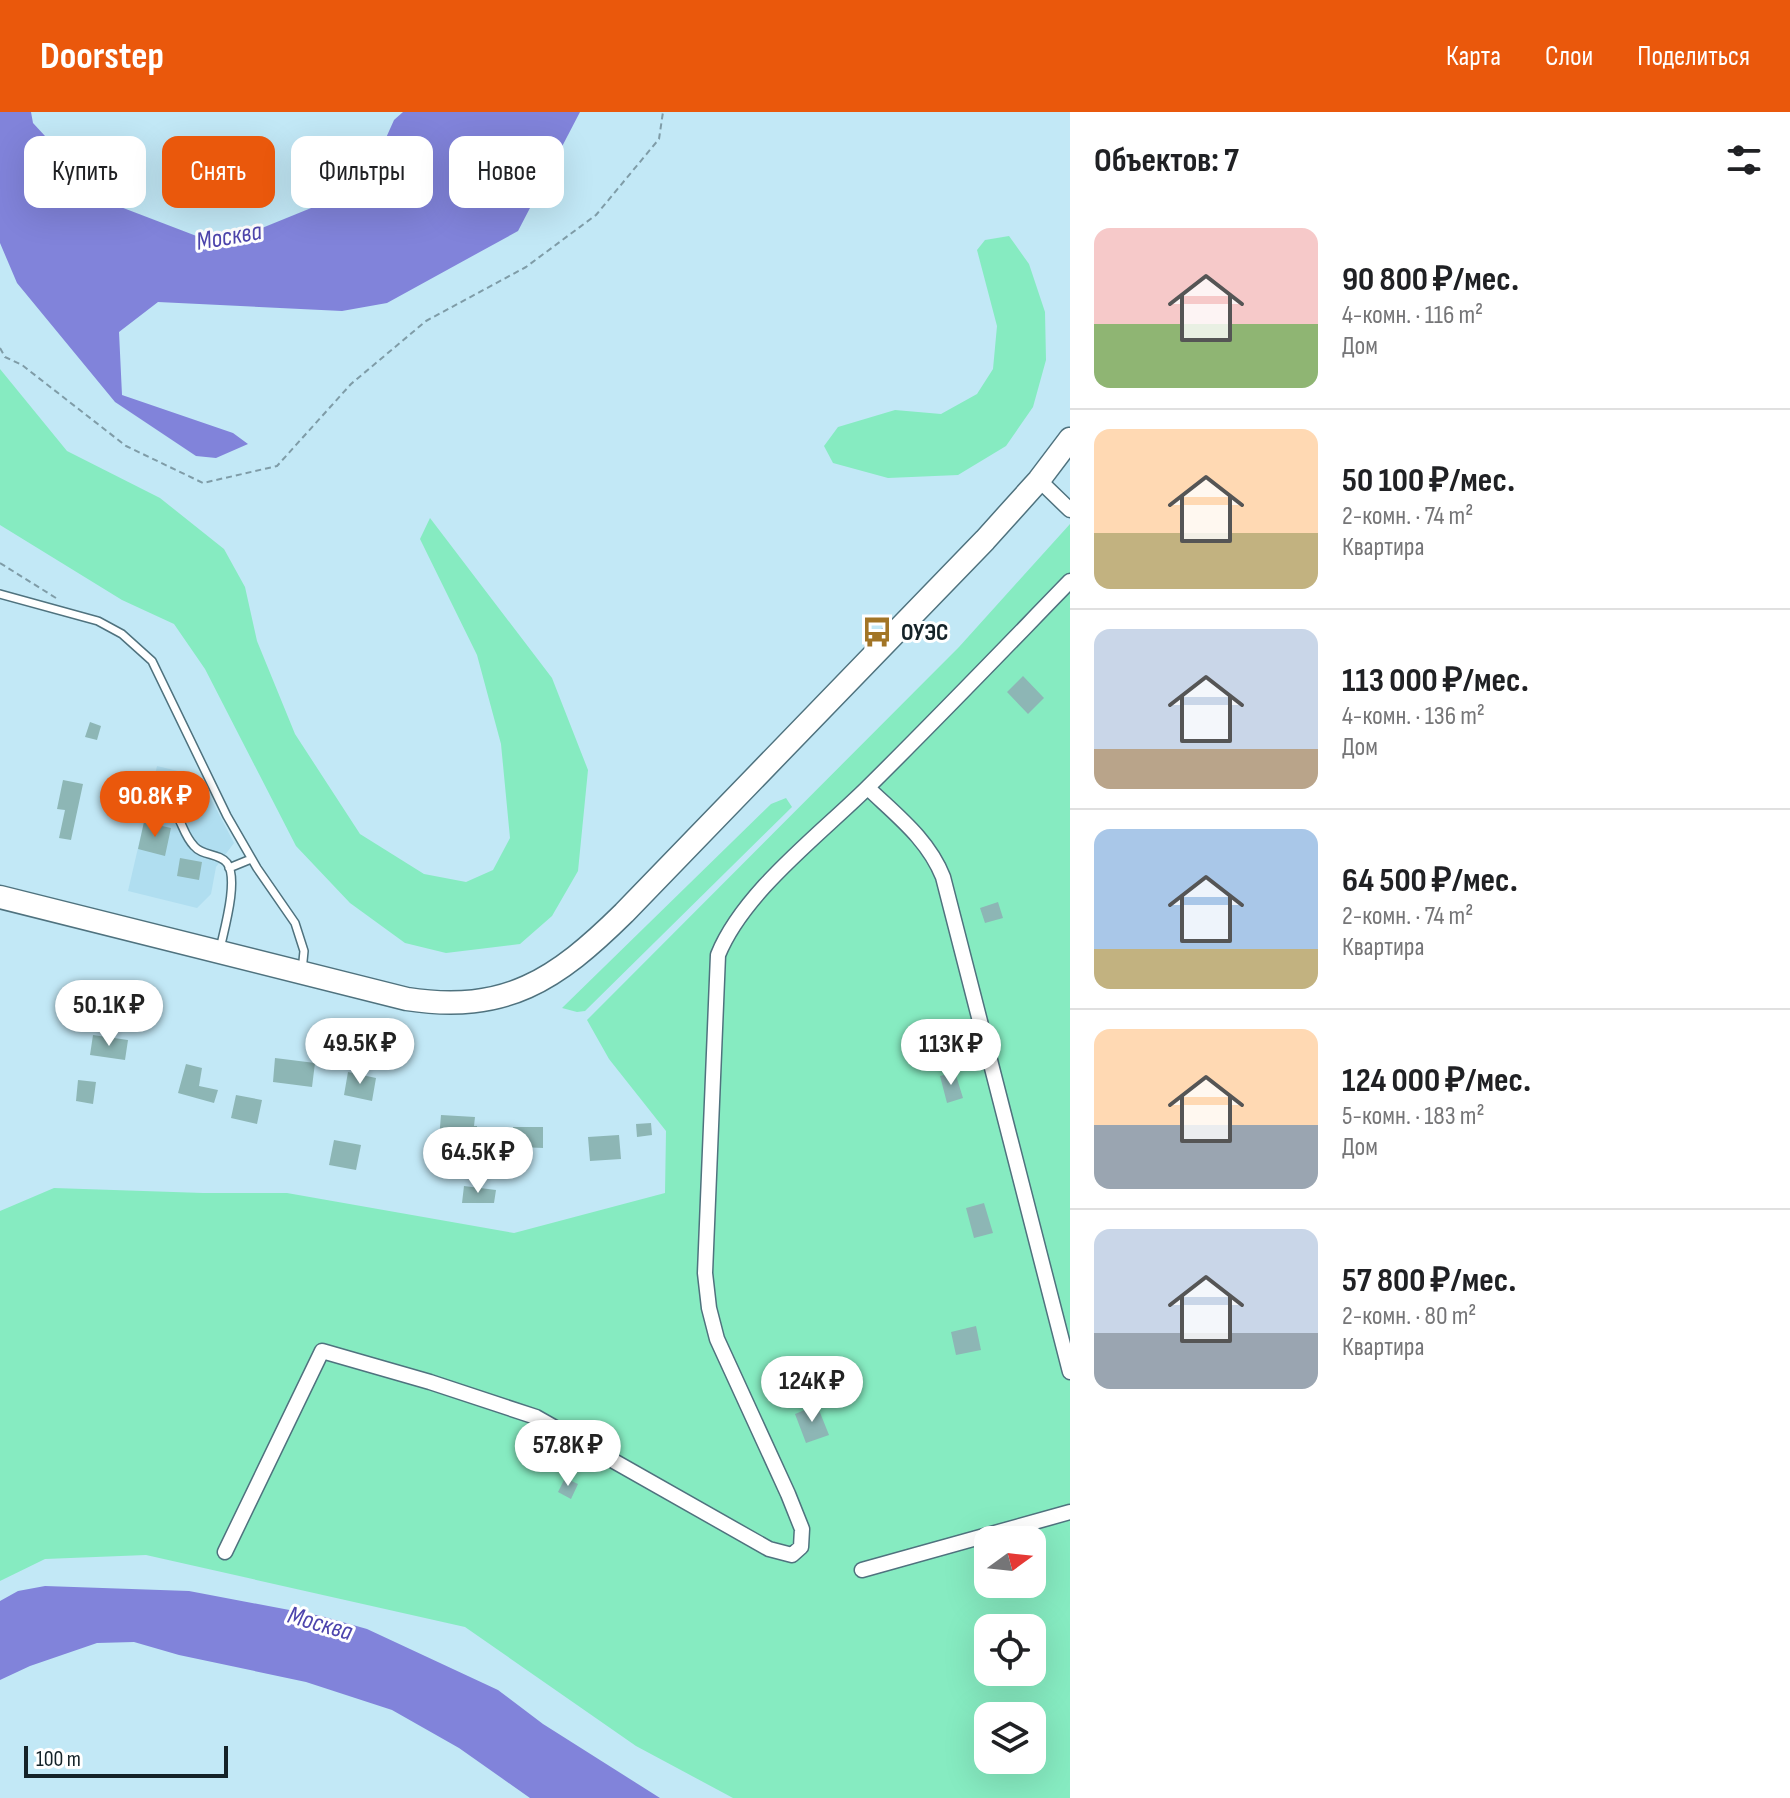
<!DOCTYPE html>
<html lang="ru">
<meta charset="utf-8">
<style>
:root{--surface:#fff;--page:#f6f6f6;--text:#202124;--muted:#757577;--line:#e0e0e0;--accent:#ea580c}
body{margin:0;font-family:"Sofia Sans Condensed",sans-serif;background:var(--page);color:var(--text);height:100vh;display:flex;flex-direction:column;font-size:30px;white-space:nowrap}
*{box-sizing:border-box;margin:0}
p{font-size:26px;color:var(--muted)}
.icon{flex:none;width:44px;height:44px;fill:none;stroke:currentColor;stroke-width:2;stroke-linecap:round;stroke-linejoin:round}
.map{position:relative;flex:1;overflow:hidden}
.drawer{display:flex;flex-direction:column;background:var(--surface);width:720px}
.drawer>*{flex:none}
.top-card{position:absolute;left:24px;top:24px;width:760px;height:72px;display:flex;gap:16px}
.needle{width:52px;rotate:75deg}
.buttons{position:absolute;left:974px;top:1414px;display:grid;gap:16px}
.buttons a{display:grid;place-items:center;width:72px;height:72px;border-radius:16px;background:var(--surface);box-shadow:0 8px 32px #0002;font-size:40px}
.scale{position:absolute;left:24px;bottom:20px;width:204px;box-sizing:border-box;padding-left:8px;border:4px solid #142228;border-top:0;font-size:22px;line-height:28px;white-space:nowrap;color:#142228;-webkit-text-stroke:6px #fff;paint-order:stroke}
.price{position:absolute;translate:-50% -68px;padding:0 18px;border-radius:28px;background:#fff;color:#222;font-size:26px;line-height:52px;filter:drop-shadow(0 2px 4px #0008)}
.price::after{content:'';position:absolute;left:50%;top:48px;width:24px;height:18px;margin-left:-12px;background:inherit;clip-path:polygon(0 0,100% 0,50% 100%)}
.price.active{background:var(--accent);color:#fff}
ul{padding:0;list-style:none}
li{display:flex;align-items:center;gap:24px;height:200px;padding:0 24px}
li+li{border-top:2px solid var(--line)}
li span{display:grid;place-items:center;flex:none;width:224px;height:160px;border-radius:16px;color:#555}
li>.icon{margin-inline-start:auto}
span .icon{width:96px;height:96px;fill:#fffc;stroke-width:1}
li b{font-size:34px}
h2{display:flex;justify-content:space-between;align-items:center;height:96px;padding:0 24px;font-size:34px}
.chip{padding:0 28px;border-radius:16px;background:var(--surface);box-shadow:0 8px 32px #0002;font-size:28px;line-height:72px}
.chip.active{background:var(--accent);color:#fff}
header{display:flex;align-items:center;gap:48px;box-sizing:border-box;height:112px;padding:0 40px;background:var(--accent);color:#fff}
header strong{font-size:38px}
nav{display:flex;gap:44px;margin-inline-start:auto;font-size:28px}
main{display:flex;flex:1;min-height:0}
.map>svg:first-child{display:block}
.built{fill:#b0def0}
.green{fill:#86ebc1;fill-rule:evenodd}
.water{fill:#8183da}
.building{fill:#8db6b5}
.lines{fill:none;stroke-linecap:round;stroke-linejoin:round}
.service-casing{stroke:#4f727e;stroke-width:10}
.minor-casing{stroke:#4f727e;stroke-width:17}
.primary-casing{stroke:#4f727e;stroke-width:25}
.path{stroke:#7f9ca7;stroke-width:2;stroke-dasharray:6 4;stroke-linecap:butt}
.service{stroke:#fff;stroke-width:7}
.minor{stroke:#fff;stroke-width:14}
.primary{stroke:#fff;stroke-width:22}
.labels{text-anchor:middle;dominant-baseline:central;stroke-width:6;stroke-linejoin:round;paint-order:stroke}
.poi-label{font-size:24px;font-weight:bold;fill:#142228;stroke:#fff;text-anchor:start}
.water-label{font-size:26px;font-style:italic;fill:#4d45ad;stroke:#fff}
</style>
<header>
<strong>Doorstep</strong>
<nav><a>Карта</a><a>Слои</a><a>Поделиться</a></nav>
</header>
<main>
<div class="map">
<svg width="1070" height="1686" viewBox="0 0 1070 1686">
<rect width="100%" height="100%" fill="#c2e8f6"/>
<!-- built -->
<path class="built" d="M157,654L199,664L234,731L216,755L211,782L197,796L128,779Z"/>
<!-- green -->
<path class="green" d="M1009,124L1029,152L1045,200L1046,248L1033,295L1006,334L958,363L888,366L833,351L824,334L838,315L895,298L941,302L977,282L993,257L997,214L977,138L985,128Z
M0,257L67,339L160,386L224,437L245,475L257,529L295,622L360,722L424,762L466,770L493,758L510,726L501,632L477,543L420,427L430,406L552,566L588,658L578,759L552,804L520,832L446,841L405,831L350,791L296,734L205,557L174,512L122,488L0,413Z
M1070,412V1686H733L636,1634L465,1515L146,1443L45,1447L0,1469V1099L54,1076L203,1081H287L514,1121L665,1081L666,1019L609,947L587,908L959,535ZM988,1428H1032V1472H988ZM988,1516H1032V1560H988ZM988,1604H1032V1648H988Z
M786,686L792,695L585,899L577,900L562,896L771,692Z"/>
<!-- water -->
<path class="water" d="M0,0H31L33,11L105,89L220,133L321,92L377,46L394,8L403,0H580L518,119L387,191L342,199L158,190L119,220L122,283L233,321L248,332L216,346L196,344L115,290L17,171L0,131Z
M45,1474L189,1479L321,1504L367,1517L498,1578L543,1612L660,1686H530L459,1636L392,1598L306,1570L179,1543L134,1530L97,1531L30,1554L0,1568V1489L18,1479Z"/>
<!-- building -->
<path class="building" d="M1023,564L1044,586L1028,602L1007,580Z
M90,610L101,614L97,628L85,625Z
M63,668L83,672L71,728L59,726L65,698L57,697Z
M144,710L171,716L165,744L138,737Z
M180,746L202,750L199,768L177,764Z
M998,790L1003,806L985,811L980,796Z
M336,922L357,925L354,941L333,938Z
M93,923L128,928L125,948L90,943Z
M275,946L315,951L312,975L273,970Z
M186,952L202,956L199,974L218,978L214,991L178,981Z
M348,960L376,966L372,989L344,983Z
M955,960L963,986L947,991L940,964Z
M78,968L96,970L93,992L76,989Z
M236,983L262,988L257,1012L231,1006Z
M441,1003L475,1005L474,1014H477V1018L513,1021V1015H543V1036L476,1033L475,1041L456,1039L457,1029L439,1027Z
M651,1011L652,1023L637,1025L636,1012Z
M619,1023L621,1047L590,1049L588,1025Z
M334,1028L361,1033L356,1058L329,1053Z
M464,1074L496,1078L494,1091H462Z
M984,1091L993,1121L974,1126L966,1096Z
M976,1214L981,1238L956,1243L951,1220Z
M817,1293L829,1323L806,1331L795,1302Z
M565,1366L578,1372L571,1387L558,1380Z"/>
<g class="lines">
<!-- service casing -->
<g class="service-casing">
<path id="service" d="M0,482L98,509L122,522L152,549L227,704L257,756L295,811L304,839L302,859
M161,691C184,701 179,718 194,734C202,744 219,741 227,751C239,767 224,818 220,837
M229,756L251,747"/>
</g>
<!-- minor casing -->
<g class="minor-casing">
<path id="minor" d="M1039,368L1070,398
M868,676C896,703 928,727 943,765L1070,1260
M225,1440L322,1239L430,1270L536,1305L769,1437L792,1443L801,1435L802,1417L788,1382L717,1227L709,1196L705,1161L718,843C743,781 817,725 866,677C935,609 1002,539 1070,469
M862,1458L1070,1400"/>
</g>
<!-- primary casing -->
<g class="primary-casing">
<path id="primary" d="M0,785L407,887C506,902 556,868 624,801L985,428L1039,368L1070,327"/>
</g>
<!-- path -->
<path class="path" d="M0,236L5,245L22,253L126,334L203,371L277,354L351,272L426,209L526,155L596,103L659,27L663,0
M0,451L56,486"/>
<!-- service -->
<use href="#service" class="service"/>
<!-- minor -->
<use href="#minor" class="minor"/>
<!-- primary -->
<use href="#primary" class="primary"/>
</g>
<!-- icons -->
<defs>
<g id="bus-bare" transform="scale(2.4)"><path d="M-5-6H5V4H4V6H2V4H-2V6H-4V4H-5ZM-3.5-4V0h7V-4ZM-3.5 1.2v1.5H-2V1.2ZM2 1.2v1.5H3.5V1.2Z" fill="#a27526" stroke="#fff" stroke-width="2.5" paint-order="stroke"/></g>
</defs>
<g fill-rule="evenodd">
<use href="#bus-bare" x="877" y="520"/>
</g>
<g class="labels">
<!-- poi labels -->
<g class="poi-label">
<text x="901" y="520">ОУЭС</text>
</g>
<!-- water labels -->
<g class="water-label">
<text transform="translate(229 125) rotate(-10)">Москва</text>
<text transform="translate(320 1512) rotate(16)">Москва</text>
</g>
</g>
</svg>
<div class="buttons">
<a><svg class="needle" viewBox="-14 -14 28 28"><path d="M0-13l5 13h-10z" fill="#e53935"/><path d="M0 13l5-13h-10z" fill="#757577"/></svg></a>
<a><svg class="icon" aria-label="locate" viewBox="0 0 24 24"><circle cx="12" cy="12" r="6"/><path d="M12 2v4M12 18v4M2 12h4M18 12h4"/></svg></a>
<a><svg class="icon" aria-label="layers" viewBox="0 0 24 24"><path d="M12 4l9 5-9 5-9-5zM3 14l9 5 9-5"/></svg></a>
</div>
<div class="scale">100 m</div>
<b class="price active" style="left:155px;top:727px">90.8K ₽</b>
<b class="price" style="left:109px;top:936px">50.1K ₽</b>
<b class="price" style="left:360px;top:974px">49.5K ₽</b>
<b class="price" style="left:951px;top:975px">113K ₽</b>
<b class="price" style="left:478px;top:1083px">64.5K ₽</b>
<b class="price" style="left:812px;top:1312px">124K ₽</b>
<b class="price" style="left:568px;top:1376px">57.8K ₽</b>
<div class="top-card">
<a class="chip">Купить</a>
<a class="chip active">Снять</a>
<a class="chip">Фильтры</a>
<a class="chip">Новое</a>
</div>
</div>
<section class="drawer">
<h2>Объектов: 7<svg class="icon" aria-label="filters" viewBox="0 0 24 24"><path d="M4 7h16M4 17h16"/><circle cx="9" cy="7" r="2"/><circle cx="15" cy="17" r="2"/></svg></h2>
<ul>
<li><span style="background:linear-gradient(#f6c9c9 60%,#8fb573 0)"><svg class="icon" aria-label="home" viewBox="0 0 24 24"><path d="M3 11l9-7 9 7M6 9v11h12V9"/></svg></span><div><b>90 800 ₽/мес.</b><p>4-комн. · 116 m²</p><p>Дом</p></div></li>
<li><span style="background:linear-gradient(#ffd9b3 65%,#c2b280 0)"><svg class="icon" aria-label="home" viewBox="0 0 24 24"><path d="M3 11l9-7 9 7M6 9v11h12V9"/></svg></span><div><b>50 100 ₽/мес.</b><p>2-комн. · 74 m²</p><p>Квартира</p></div></li>
<li><span style="background:linear-gradient(#c9d6e8 75%,#b9a48a 0)"><svg class="icon" aria-label="home" viewBox="0 0 24 24"><path d="M3 11l9-7 9 7M6 9v11h12V9"/></svg></span><div><b>113 000 ₽/мес.</b><p>4-комн. · 136 m²</p><p>Дом</p></div></li>
<li><span style="background:linear-gradient(#a9c7e8 75%,#c2b280 0)"><svg class="icon" aria-label="home" viewBox="0 0 24 24"><path d="M3 11l9-7 9 7M6 9v11h12V9"/></svg></span><div><b>64 500 ₽/мес.</b><p>2-комн. · 74 m²</p><p>Квартира</p></div></li>
<li><span style="background:linear-gradient(#ffd9b3 60%,#9aa5b1 0)"><svg class="icon" aria-label="home" viewBox="0 0 24 24"><path d="M3 11l9-7 9 7M6 9v11h12V9"/></svg></span><div><b>124 000 ₽/мес.</b><p>5-комн. · 183 m²</p><p>Дом</p></div></li>
<li><span style="background:linear-gradient(#c9d6e8 65%,#9aa5b1 0)"><svg class="icon" aria-label="home" viewBox="0 0 24 24"><path d="M3 11l9-7 9 7M6 9v11h12V9"/></svg></span><div><b>57 800 ₽/мес.</b><p>2-комн. · 80 m²</p><p>Квартира</p></div></li>
</ul>
</section>
</main>
